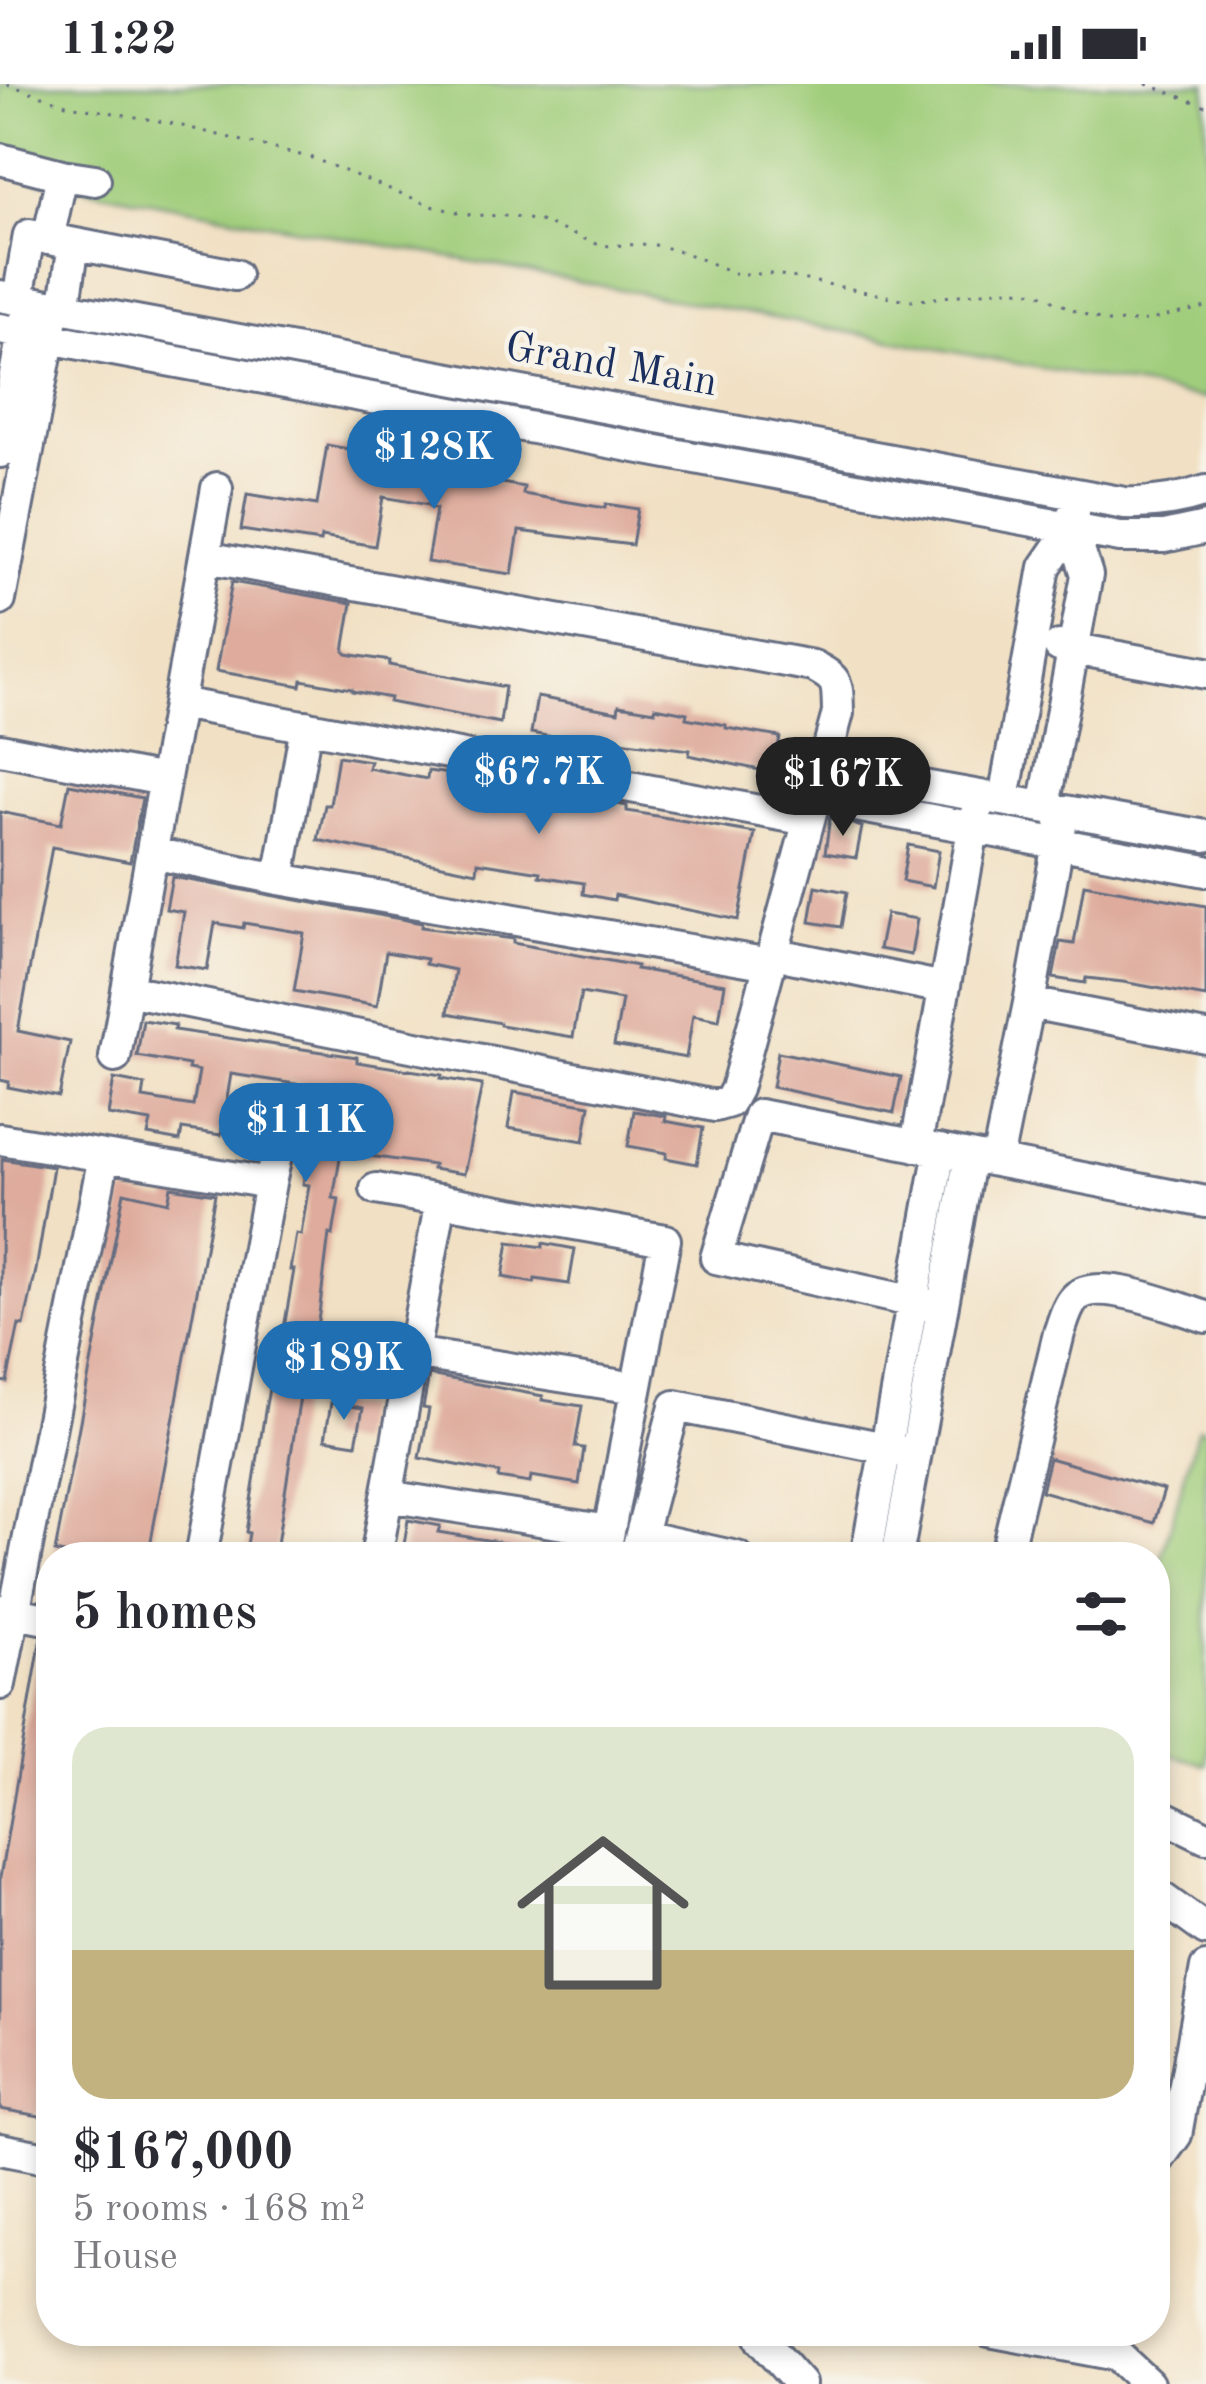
<!DOCTYPE html>
<meta charset="utf-8">
<style>
:root{--surface:#fff;--page:#f2f2f3;--text:#2b2b33;--muted:#7c7c81;--line:#e1e1e2;--accent:#1f6fb2}
body{margin:0;font-family:"Old Standard TT",serif;background:var(--page);color:var(--text);height:100vh;display:flex;flex-direction:column;font-size:45px;white-space:nowrap}
*{box-sizing:border-box;margin:0}
p{font-size:39px;color:var(--muted)}
.icon{flex:none;width:66px;height:66px;fill:none;stroke:currentColor;stroke-width:2;stroke-linecap:round;stroke-linejoin:round}
.map{position:relative;flex:1;overflow:hidden}
.panel{position:absolute;left:36px;top:1458px;width:1134px;height:804px;display:flex;flex-direction:column;background:var(--surface);border-radius:48px;box-shadow:0 6px 18px #0003}
.panel>*{flex:none}
.price{position:absolute;translate:-50% -102px;padding:0 27px;border-radius:42px;background:var(--accent);color:#fff;font-size:39px;line-height:78px;filter:drop-shadow(0 3px 6px #0008)}
.price::after{content:'';position:absolute;left:50%;top:72px;width:36px;height:27px;margin-left:-18px;background:inherit;clip-path:polygon(0 0,100% 0,50% 100%)}
.price.selected{background:#222;color:#fff}
ul{padding:0;list-style:none}
li{display:grid;align-content:center;gap:24px;height:636px;padding:0 36px}
li+li{border-top:3px solid var(--line)}
li span{display:grid;place-items:center;height:372px;border-radius:36px;color:#555}
li>.icon{margin-inline-start:auto}
span .icon{width:216px;height:216px;fill:#fffc;stroke-width:1}
li b{font-size:51px}
h2{display:flex;justify-content:space-between;align-items:center;height:144px;padding:0 36px;font-size:51px}
.status{display:flex;justify-content:space-between;align-items:center;height:84px;padding:0 60px;background:var(--surface);direction:ltr}
.status svg{height:33px;fill:currentColor}
.map>svg:first-child{display:block}
.green{fill:#a0cd7b;stroke:#5e7e6c;stroke-width:3}
.building{fill:#deab9c}
.lines{fill:none;stroke-linecap:round;stroke-linejoin:round}
.minor-casing{stroke:#666d81;stroke-width:36}
.path{stroke:#666d81;stroke-width:3;stroke-dasharray:3 9;stroke-linecap:butt}
.minor{stroke:#fff;stroke-width:30}
.labels{text-anchor:middle;dominant-baseline:central;stroke-width:9;stroke-linejoin:round;paint-order:stroke}
.street-label{font-size:42px;fill:#1b2f5e;stroke:#f7f3e8}
</style>
<div class="status"><b>11:22</b><svg viewBox="0 0 49 12"><path d="M0 12V9h3v3zM5 12V6h3v6zM10 12V3h3v9zM15 12V0h3v12zM26 1h20v11H26zM47 4h2v5h-2z"/></svg></div>
<div class="map">
<svg width="1206" height="2300" viewBox="0 0 1206 2300">
<rect width="100%" height="100%" fill="#f7f3e8"/>
<filter id="ink" filterUnits="userSpaceOnUse"><feTurbulence type="fractalNoise" baseFrequency=".00833" numOctaves="2"/><feDisplacementMap in="SourceGraphic" scale="24" xChannelSelector="R" yChannelSelector="G"/><feConvolveMatrix kernelMatrix="1 2 1 2 8 2 1 2 1" color-interpolation-filters="sRGB"/></filter>
<filter id="wash" filterUnits="userSpaceOnUse"><feTurbulence type="fractalNoise" baseFrequency=".004" numOctaves="4" result="noise"/><feDisplacementMap in="SourceGraphic" scale="48" xChannelSelector="R" yChannelSelector="G"/><feGaussianBlur stdDeviation="2.7" result="paint"/><feColorMatrix in="noise" values="0 0 0 0 0 0 0 0 0 0 0 0 0 0 0 0 0 1.4 0 .05"/><feComposite in="paint" operator="in"/></filter>
<g filter="url(#wash)">
<rect width="100%" height="100%" fill="#f1e0c3"/>
<!-- green -->
<path class="green" d="M0,0H1206V315L0,89Z
M1198,1344L1206,1346V1681L1155,1666V1497Z"/>
<g id="blocks">
<!-- building -->
<path class="building" d="M327,361L359,367L358,372L410,381V383L524,403L523,410L605,424L606,420L638,425L632,461L519,447L512,490L427,478L436,425L429,423V421L383,413L375,462L321,453L320,458L241,446L247,410L317,421Z
M232,498L352,519L344,567L347,570L390,577L389,581L505,603L500,639L389,618L390,614L352,607V605L302,596L301,602L216,587Z
M537,613L618,628L619,621L655,627V623L687,629L686,634L726,641V644L780,653L774,689L689,671L690,666L596,654L595,661L531,649Z
M338,672L370,677L368,684L427,695L428,687L470,693L540,707L539,711L595,721L596,716L627,722V727L755,749L738,836L615,811L614,816L583,810L584,799L540,792L541,788L478,778L477,788L318,756L325,721H330Z
M69,700L142,714L130,778L52,763L18,947L70,958L59,1013L8,1003L9,998L0,996V728L61,740Z
M830,733L862,743L856,774L825,769Z
M908,761L939,767L933,803L902,797Z
M172,793L422,839L421,843L513,855V859L637,882L636,885L725,900L719,936L693,931L686,974L614,961L622,916L581,909L573,953L500,941V939L448,929L455,886L425,880L426,875L386,868L377,922L294,907L304,849L244,839L243,844L215,839L207,886L175,881L184,828L166,825Z
M1084,800L1206,822V913L1123,898L1086,894L1085,899L1053,894L1060,858L1074,860Z
M816,802L847,808L841,843L810,838Z
M886,830L917,835L911,871L879,865Z
M143,936L175,941L174,946L357,973V978L442,991L441,994L482,1001L464,1090L432,1085L433,1081L341,1068L333,1114L339,1115L333,1151L329,1150L319,1230L311,1277L307,1276L299,1319L275,1473H245L249,1449L246,1448L266,1321L274,1278L278,1279L294,1186H290L296,1150L301,1151L309,1101L303,1100L309,1064L318,1066L328,1005L231,990L221,1051L182,1045L180,1057L148,1051L151,1038L108,1031L114,995L145,1001L143,1014L193,1022L199,987L188,985L189,981L137,972Z
M778,968L901,993L894,1029L772,1003Z
M514,1008L590,1021L584,1057L508,1044Z
M634,1027L666,1032L665,1037L703,1044L697,1080L666,1074L667,1069L628,1062Z
M2,1075L53,1083L36,1186L24,1242L19,1241L7,1298L0,1297Z
M171,1103L215,1110L148,1473H77L55,1468L124,1108L168,1118Z
M509,1158L543,1163V1159L575,1165L569,1200L535,1195L534,1199L503,1193Z
M429,1291L543,1312L542,1316L582,1322L575,1363L584,1364L579,1400L531,1392L530,1399L498,1394L499,1389L420,1374L429,1325L423,1324Z
M331,1319L363,1324L356,1360L325,1355Z
M1049,1374L1164,1406L1154,1439L1041,1407Z
M408,1436L440,1442L438,1448L535,1464L534,1473H402Z
M41,1554L51,1555V2034L0,2025V1794Z"/>
</g>
</g>
<g filter="url(#ink)">
<use href="#blocks" fill-opacity="0" stroke="#666d81" stroke-width="3"/>
<g class="lines">
<!-- minor casing -->
<g class="minor-casing">
<path id="minor" d="M0,75L62,91L95,96
M48,155L62,91
M0,212L1125,419C1154,420 1179,416 1206,407
M18,215L29,151L235,191
M64,225L74,160
M0,245L1120,453H1164L1206,444
M0,368L27,229
M0,516L52,239
M1059,562L1206,589
M179,619L808,736
M0,665L164,696
M1004,715L1045,483L1072,444L1074,428
M1044,723L1087,491L1072,444
M1206,752L861,691L856,722L1206,787
M152,769L279,795L770,880
M279,795L306,642
M791,873L944,904
M127,906L715,1022L729,1018L736,1005L838,629C837,599 840,596 813,582L205,473
M1029,919L1206,953
M115,973L217,404
M0,1055L270,1099
M916,1062L976,729
M997,1077L1029,919L1061,742
M376,1105L665,1156L604,1473
M942,1224L716,1174L759,1031L1206,1118
M413,1269L636,1304
M387,1412L609,1447
M641,1452L737,1473
M201,1473L270,1099L286,1027
M376,1473L441,1116
M635,1473L675,1322L905,1368
M866,1473L940,1066
M897,1473L970,1072
M1005,1473L1059,1249C1063,1238 1067,1222 1075,1214C1098,1191 1177,1224 1206,1233
M0,1526L51,1536
M0,1600L104,1072
M1155,1728L1206,1753
M1155,1809L1206,1846
M0,2065L51,2075
M1155,2080L1176,2051L1206,1884
M757,2247L761,2256L800,2300
M989,2247L1117,2271L1148,2300"/>
</g>
<!-- path -->
<path class="path" d="M7,0L69,21L170,39L312,74L435,123L471,131L508,132L540,137L602,162L651,160L683,168L737,190H776L912,217L1006,205L1037,208L1075,227L1108,238H1141L1206,223
M1146,0L1206,22"/>
<!-- minor -->
<use href="#minor" class="minor"/>
</g>
</g>
<g class="labels">
<!-- street labels -->
<g class="street-label">
<text transform="translate(611 282) rotate(10)">Grand Main</text>
</g>
</g>
</svg>
<b class="price" style="left:434px;top:428px">$128K</b>
<b class="price" style="left:539px;top:753px">$67.7K</b>
<b class="price selected" style="left:843px;top:755px">$167K</b>
<b class="price" style="left:306px;top:1101px">$111K</b>
<b class="price" style="left:344px;top:1339px">$189K</b>
<section class="panel">
<h2>5 homes<svg class="icon" aria-label="filters" viewBox="0 0 24 24"><path d="M4 7h16M4 17h16"/><circle cx="9" cy="7" r="2"/><circle cx="15" cy="17" r="2"/></svg></h2>
<ul>
<li><span style="background:linear-gradient(#dfe7d0 60%,#c2b280 0)"><svg class="icon" aria-label="home" viewBox="0 0 24 24"><path d="M3 11l9-7 9 7M6 9v11h12V9"/></svg></span><div><b>$167,000</b><p>5 rooms · 168 m²</p><p>House</p></div></li>
</ul>
</section>
</div>
